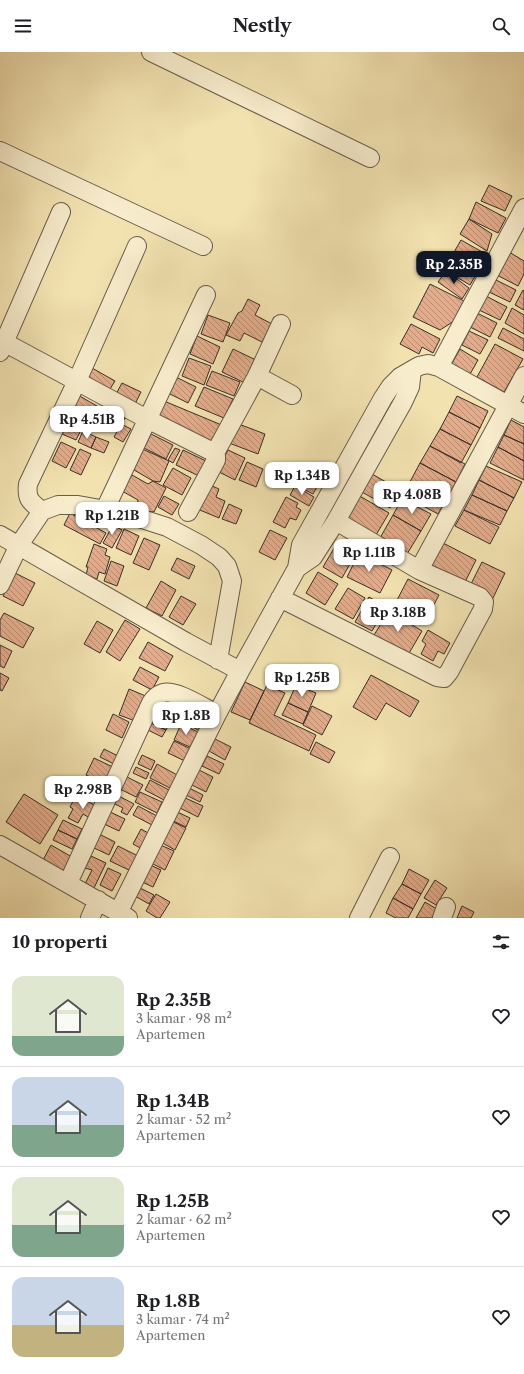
<!DOCTYPE html>
<html lang="id">
<meta charset="utf-8">
<style>
:root{--surface:#fff;--page:#f2f2f2;--text:#202124;--muted:#757577;--line:#e0e0e0;--accent:#111827}
body{margin:0;font-family:"Libre Caslon Text",serif;background:var(--page);color:var(--text);height:100vh;display:flex;flex-direction:column;font-size:15px;white-space:nowrap}
*{box-sizing:border-box;margin:0}
p{font-size:13px;color:var(--muted)}
.icon{flex:none;width:22px;height:22px;fill:none;stroke:currentColor;stroke-width:2;stroke-linecap:round;stroke-linejoin:round}
.map{position:relative;height:866px;overflow:hidden}
.panel{display:flex;flex-direction:column;background:var(--surface);flex:1}
.panel>*{flex:none}
.price{position:absolute;translate:-50% -34px;padding:0 9px;border-radius:8px;background:#fff;color:#222;font-size:13px;line-height:26px;filter:drop-shadow(0 1px 2px #0008)}
.price::after{content:'';position:absolute;left:50%;top:24px;width:12px;height:9px;margin-left:-6px;background:inherit;clip-path:polygon(0 0,100% 0,50% 100%)}
.price.selected{background:var(--accent);color:#fff}
ul{padding:0;list-style:none}
li{display:flex;align-items:center;gap:12px;height:100px;padding:0 12px}
li+li{border-top:1px solid var(--line)}
li span{display:grid;place-items:center;flex:none;width:112px;height:80px;border-radius:12px;color:#555}
li>.icon{margin-inline-start:auto}
span .icon{width:48px;height:48px;fill:#fffc;stroke-width:1}
li b{font-size:17px}
h2{display:flex;justify-content:space-between;align-items:center;height:48px;padding:0 12px;font-size:17px}
header{display:flex;justify-content:space-between;align-items:center;height:52px;padding:0 12px;background:var(--surface);font-size:18px;font-weight:800}
.map>svg:first-child{display:block}
.building{fill:url(#building-back-hatch);stroke:#3a2f29}
.lines{fill:none;stroke-linecap:round;stroke-linejoin:round}
.street-casing{stroke:#685c4b;stroke-width:20}
.street{stroke:#f7eccc;stroke-width:18}
</style>
<header><svg class="icon" aria-label="menu" viewBox="0 0 24 24"><path d="M4 6h16M4 12h16M4 18h16"/></svg>Nestly<svg class="icon" aria-label="search" viewBox="0 0 24 24"><circle cx="10" cy="10" r="6"/><path d="M15 15l6 6"/></svg></header>
<div class="map">
<svg width="524" height="866" viewBox="0 0 524 866">
<defs>
<pattern id="building-back-hatch" width="6" height="6" patternUnits="userSpaceOnUse"><rect width="6" height="6" fill="#e4ac8a"/><path d="M-1 5l2 2M0 0l6 6M5-1l2 2" fill="none" stroke="#ba8c71"/></pattern>
</defs>
<rect width="100%" height="100%" fill="#f2e2b0"/>
<filter id="stains"><feTurbulence type="fractalNoise" baseFrequency=".005" numOctaves="4"/><feColorMatrix values="0 0 0 0 .2 0 0 0 0 .09 0 0 0 0 .02 0 0 0 .5 -.17"/></filter>
<radialGradient id="worn" r=".72"><stop offset=".6" stop-color="#630" stop-opacity="0"/><stop offset="1" stop-color="#630" stop-opacity=".3"/></radialGradient>
<!-- building -->
<path class="building" d="M489,133L512,144L505,159L481,149Z
M476,150L506,166L498,181L469,167Z
M469,167L492,182L487,199L460,182Z
M461,188L484,201L476,215L453,202Z
M509,200L524,209V222L518,234L497,223Z
M452,207L477,221L470,233L446,219Z
M446,219L469,236L462,247L438,230Z
M496,228L516,238L510,250L489,240Z
M430,232L464,249L454,269L440,278L413,265Z
M523,238L524,239V258L515,253Z
M486,244L507,255L500,268L479,258Z
M248,247L260,253L255,263L272,272L262,290L244,281L240,289L226,283L238,261L242,259Z
M512,256L524,263V282L505,271Z
M477,261L497,271L490,285L470,275Z
M208,263L230,271L223,290L201,282Z
M411,272L440,287L433,301L422,295L419,302L400,292Z
M503,276L524,287V299L498,286Z
M469,279L488,288L480,302L462,293Z
M197,284L220,295L213,312L190,302Z
M495,292L523,307L504,340L477,325Z
M233,297L258,309L247,332L222,320Z
M460,297L478,308L469,324L451,313Z
M189,306L211,314L204,333L182,324Z
M92,316L115,329L107,342L85,329Z
M212,319L240,330L234,344L206,333Z
M174,324L196,335L188,351L166,340Z
M122,331L141,340L134,354L115,344Z
M204,335L233,347L224,366L195,354Z
M76,342L97,354L87,373L66,362Z
M457,344L488,359L480,376L449,360Z
M164,349L224,374L216,393L156,369Z
M105,359L114,364L106,379L97,374Z
M449,360L480,376L471,393L440,377Z
M116,361L125,366L117,380L108,375Z
M511,368L524,375V392L504,383Z
M236,371L265,382L258,402L229,391Z
M67,372L81,378L76,388L62,382Z
M121,372L131,377L123,390L114,385Z
M440,377L471,393L461,411L430,394Z
M83,379L96,385L91,396L78,390Z
M151,382L173,393L166,407L144,396Z
M504,383L524,392V409L498,395Z
M96,385L109,390L104,401L91,396Z
M61,390L76,397L66,416L52,409Z
M430,394L465,412L456,430L420,411Z
M138,395L169,409L160,430L153,429L129,415Z
M498,395L524,409V428L490,411Z
M175,396L180,398L173,411L168,408Z
M80,397L91,402L81,423L70,418Z
M183,398L206,409L199,424L176,413Z
M228,398L245,406L235,428L217,419Z
M247,410L263,417L256,435L239,428Z
M420,411L456,430L438,462L403,443Z
M301,414L322,426L313,442L292,431Z
M486,414L522,430L514,446L479,428Z
M173,416L191,426L182,443L163,433Z
M372,422L400,438L390,456L362,440Z
M132,423L148,432L153,429L166,436L154,460L137,458L138,448L122,439Z
M479,428L514,446L507,459L472,443Z
M210,433L219,437L216,445L225,449L219,466L195,456Z
M295,434L314,445L309,454L290,443Z
M358,443L389,461L376,483L345,465Z
M472,443L507,459L500,473L464,458Z
M164,444L179,452L172,463L158,455Z
M286,445L298,451L296,455L301,458L296,468L290,466L285,476L273,470Z
M402,447L431,462L421,479L393,463Z
M229,452L242,458L236,472L222,467Z
M464,458L499,475L490,492L455,474Z
M70,461L106,481L100,492L64,473Z
M393,463L421,479L407,502L380,486Z
M113,473L122,478L112,496L103,491Z
M124,477L139,484L131,503L116,496Z
M270,478L287,486L275,508L259,500Z
M144,486L160,493L149,518L133,511Z
M443,491L476,508L465,530L431,513Z
M94,492L107,497L105,503L110,505L105,522L99,520L97,527L86,523L88,515H86Z
M336,493L355,503L342,526L323,515Z
M359,501L392,518L380,541L347,525Z
M177,506L195,514L189,527L171,518Z
M111,509L124,514L117,534L104,529Z
M482,510L505,521L493,546L470,534Z
M318,520L338,532L325,553L306,541Z
M15,521L35,531L23,554L3,544Z
M408,527L439,543L426,568L395,552Z
M161,529L176,538L162,564L146,556Z
M348,536L365,546L353,567L335,557Z
M181,544L196,552L183,573L169,565Z
M369,545L386,555L372,579L355,570Z
M389,559L422,579L408,603L374,583Z
M4,561L34,576L23,596L0,584V568Z
M125,568L140,577L120,609L106,600Z
M97,569L113,578L100,601L84,592Z
M428,578L450,591L444,602L438,599L433,609L421,602L426,592L422,589Z
M148,590L173,604L165,619L139,606Z
M0,593L12,599L4,616L0,614Z
M140,615L159,625L152,638L133,628Z
M0,621L9,626L2,639L0,638Z
M371,623L419,649L410,665L386,651L376,668L353,655Z
M245,630L264,639L250,668L231,660Z
M267,633L285,641L274,663L316,683L309,699L249,671Z
M296,633L316,641L308,660L288,651Z
M129,637L148,645L138,670L119,663Z
M165,645L180,653L176,661L161,653Z
M288,651L308,660L303,672L282,663Z
M186,653L206,663L198,678L178,667Z
M312,654L332,664L322,683L303,673Z
M163,656L176,663L173,669L160,663Z
M113,662L129,670L122,686L106,678Z
M155,663L170,671L166,678L151,671Z
M151,671L166,678L162,685L148,678Z
M181,672L198,680L190,695L174,688Z
M215,687L231,695L225,708L209,699Z
M174,689L193,698L187,710L168,701Z
M316,690L335,700L329,711L310,702Z
M104,697L118,704L114,712L100,705Z
M142,703L155,709L151,718L138,712Z
M207,704L224,712L219,722L202,714Z
M94,706L117,717L109,734L86,723Z
M157,712L179,724L172,737L150,726Z
M136,715L149,721L146,727L133,721Z
M193,715L213,725L206,740L186,730Z
M127,725L143,733L136,745L120,737Z
M85,727L101,732L97,742L93,740L91,745L84,743L86,738L82,737Z
M150,728L169,738L164,748L145,738Z
M189,736L203,743L200,750L186,743Z
M140,740L162,750L157,761L135,750Z
M24,742L58,763L40,792L6,770Z
M76,743L100,756L93,768L83,762L78,771L68,766L73,757L70,755Z
M117,743L134,752L127,763L121,760L123,756L113,751Z
M183,745L203,754L198,765L178,755Z
M138,754L157,764L152,773L133,763Z
M173,758L190,766L186,775L169,767Z
M108,759L125,767L119,779L102,771Z
M63,768L82,777L77,787L58,778Z
M169,768L186,776L175,798L159,789Z
M141,777L150,782L142,797L133,792Z
M58,778L77,787L72,797L53,788Z
M99,782L115,790L109,803L92,795Z
M156,791L174,799L165,818L147,809Z
M51,793L72,805L62,823L41,812Z
M118,794L138,804L131,819L110,809Z
M91,804L106,811L94,836L85,832L92,818L85,816Z
M146,811L161,818L153,835L138,828Z
M108,816L121,822L112,839L100,833Z
M409,817L429,828L421,842L402,832Z
M435,828L447,836L436,853L424,846Z
M402,832L421,842L413,857L393,846Z
M140,836L154,843L149,852L135,844Z
M156,842L170,850L160,866H157L146,859Z
M393,846L413,857L408,866H396L386,861Z
M425,850L440,859L436,866H416Z
M462,854L474,860L471,866H457Z"/>
<g class="lines">
<!-- street casing -->
<g class="street-casing">
<path id="street" d="M151,0L370,106
M0,99L203,194
M0,288L147,367L215,401L216,404V408L188,460
M0,300L61,160
M439,315L524,156
M257,324L292,343
M215,401L257,324L281,272
M108,451L206,243
M42,459C31,450 26,448 28,432L77,329L137,194
M0,483L186,590L240,619L217,662L118,861
M297,516L313,505L336,469L403,350L410,335L412,318
M419,518L524,324
M0,533L19,493L42,459L58,453H78L123,461L167,475L201,493L219,505L227,514L232,529L218,608
M280,546L437,625L444,626L449,620L483,557L484,550L480,545L419,518L336,469
M240,619L297,516L301,493L383,346L391,334L400,325L419,314L428,312L439,315L524,362
M0,793L128,866
M68,831L151,651C154,646 157,643 163,641C176,637 204,656 217,662
M90,866L98,848
M359,866L390,805
M442,866L446,855"/>
</g>
<!-- street -->
<use href="#street" class="street"/>
</g>
<rect width="100%" height="100%" filter="url(#stains)"/>
<rect width="100%" height="100%" fill="url(#worn)"/>
</svg>
<b class="price selected" style="left:454px;top:233px">Rp 2.35B</b>
<b class="price" style="left:87px;top:388px">Rp 4.51B</b>
<b class="price" style="left:302px;top:444px">Rp 1.34B</b>
<b class="price" style="left:412px;top:463px">Rp 4.08B</b>
<b class="price" style="left:112px;top:484px">Rp 1.21B</b>
<b class="price" style="left:369px;top:521px">Rp 1.11B</b>
<b class="price" style="left:398px;top:581px">Rp 3.18B</b>
<b class="price" style="left:302px;top:646px">Rp 1.25B</b>
<b class="price" style="left:186px;top:684px">Rp 1.8B</b>
<b class="price" style="left:83px;top:758px">Rp 2.98B</b>
</div>
<section class="panel">
<h2>10 properti<svg class="icon" aria-label="filters" viewBox="0 0 24 24"><path d="M4 7h16M4 17h16"/><circle cx="9" cy="7" r="2"/><circle cx="15" cy="17" r="2"/></svg></h2>
<ul>
<li><span style="background:linear-gradient(#dfe7d0 75%,#7fa58c 0)"><svg class="icon" aria-label="home" viewBox="0 0 24 24"><path d="M3 11l9-7 9 7M6 9v11h12V9"/></svg></span><div><b>Rp 2.35B</b><p>3 kamar · 98 m²</p><p>Apartemen</p></div><svg class="icon" aria-label="heart" viewBox="0 0 24 24"><path d="M12 20l-8-8c-3-5 5-10 8-4 3-6 11-1 8 4z"/></svg></li>
<li><span style="background:linear-gradient(#c9d6e8 60%,#7fa58c 0)"><svg class="icon" aria-label="home" viewBox="0 0 24 24"><path d="M3 11l9-7 9 7M6 9v11h12V9"/></svg></span><div><b>Rp 1.34B</b><p>2 kamar · 52 m²</p><p>Apartemen</p></div><svg class="icon" aria-label="heart" viewBox="0 0 24 24"><path d="M12 20l-8-8c-3-5 5-10 8-4 3-6 11-1 8 4z"/></svg></li>
<li><span style="background:linear-gradient(#dfe7d0 60%,#7fa58c 0)"><svg class="icon" aria-label="home" viewBox="0 0 24 24"><path d="M3 11l9-7 9 7M6 9v11h12V9"/></svg></span><div><b>Rp 1.25B</b><p>2 kamar · 62 m²</p><p>Apartemen</p></div><svg class="icon" aria-label="heart" viewBox="0 0 24 24"><path d="M12 20l-8-8c-3-5 5-10 8-4 3-6 11-1 8 4z"/></svg></li>
<li><span style="background:linear-gradient(#c9d6e8 60%,#c2b280 0)"><svg class="icon" aria-label="home" viewBox="0 0 24 24"><path d="M3 11l9-7 9 7M6 9v11h12V9"/></svg></span><div><b>Rp 1.8B</b><p>3 kamar · 74 m²</p><p>Apartemen</p></div><svg class="icon" aria-label="heart" viewBox="0 0 24 24"><path d="M12 20l-8-8c-3-5 5-10 8-4 3-6 11-1 8 4z"/></svg></li>
</ul>
</section>
